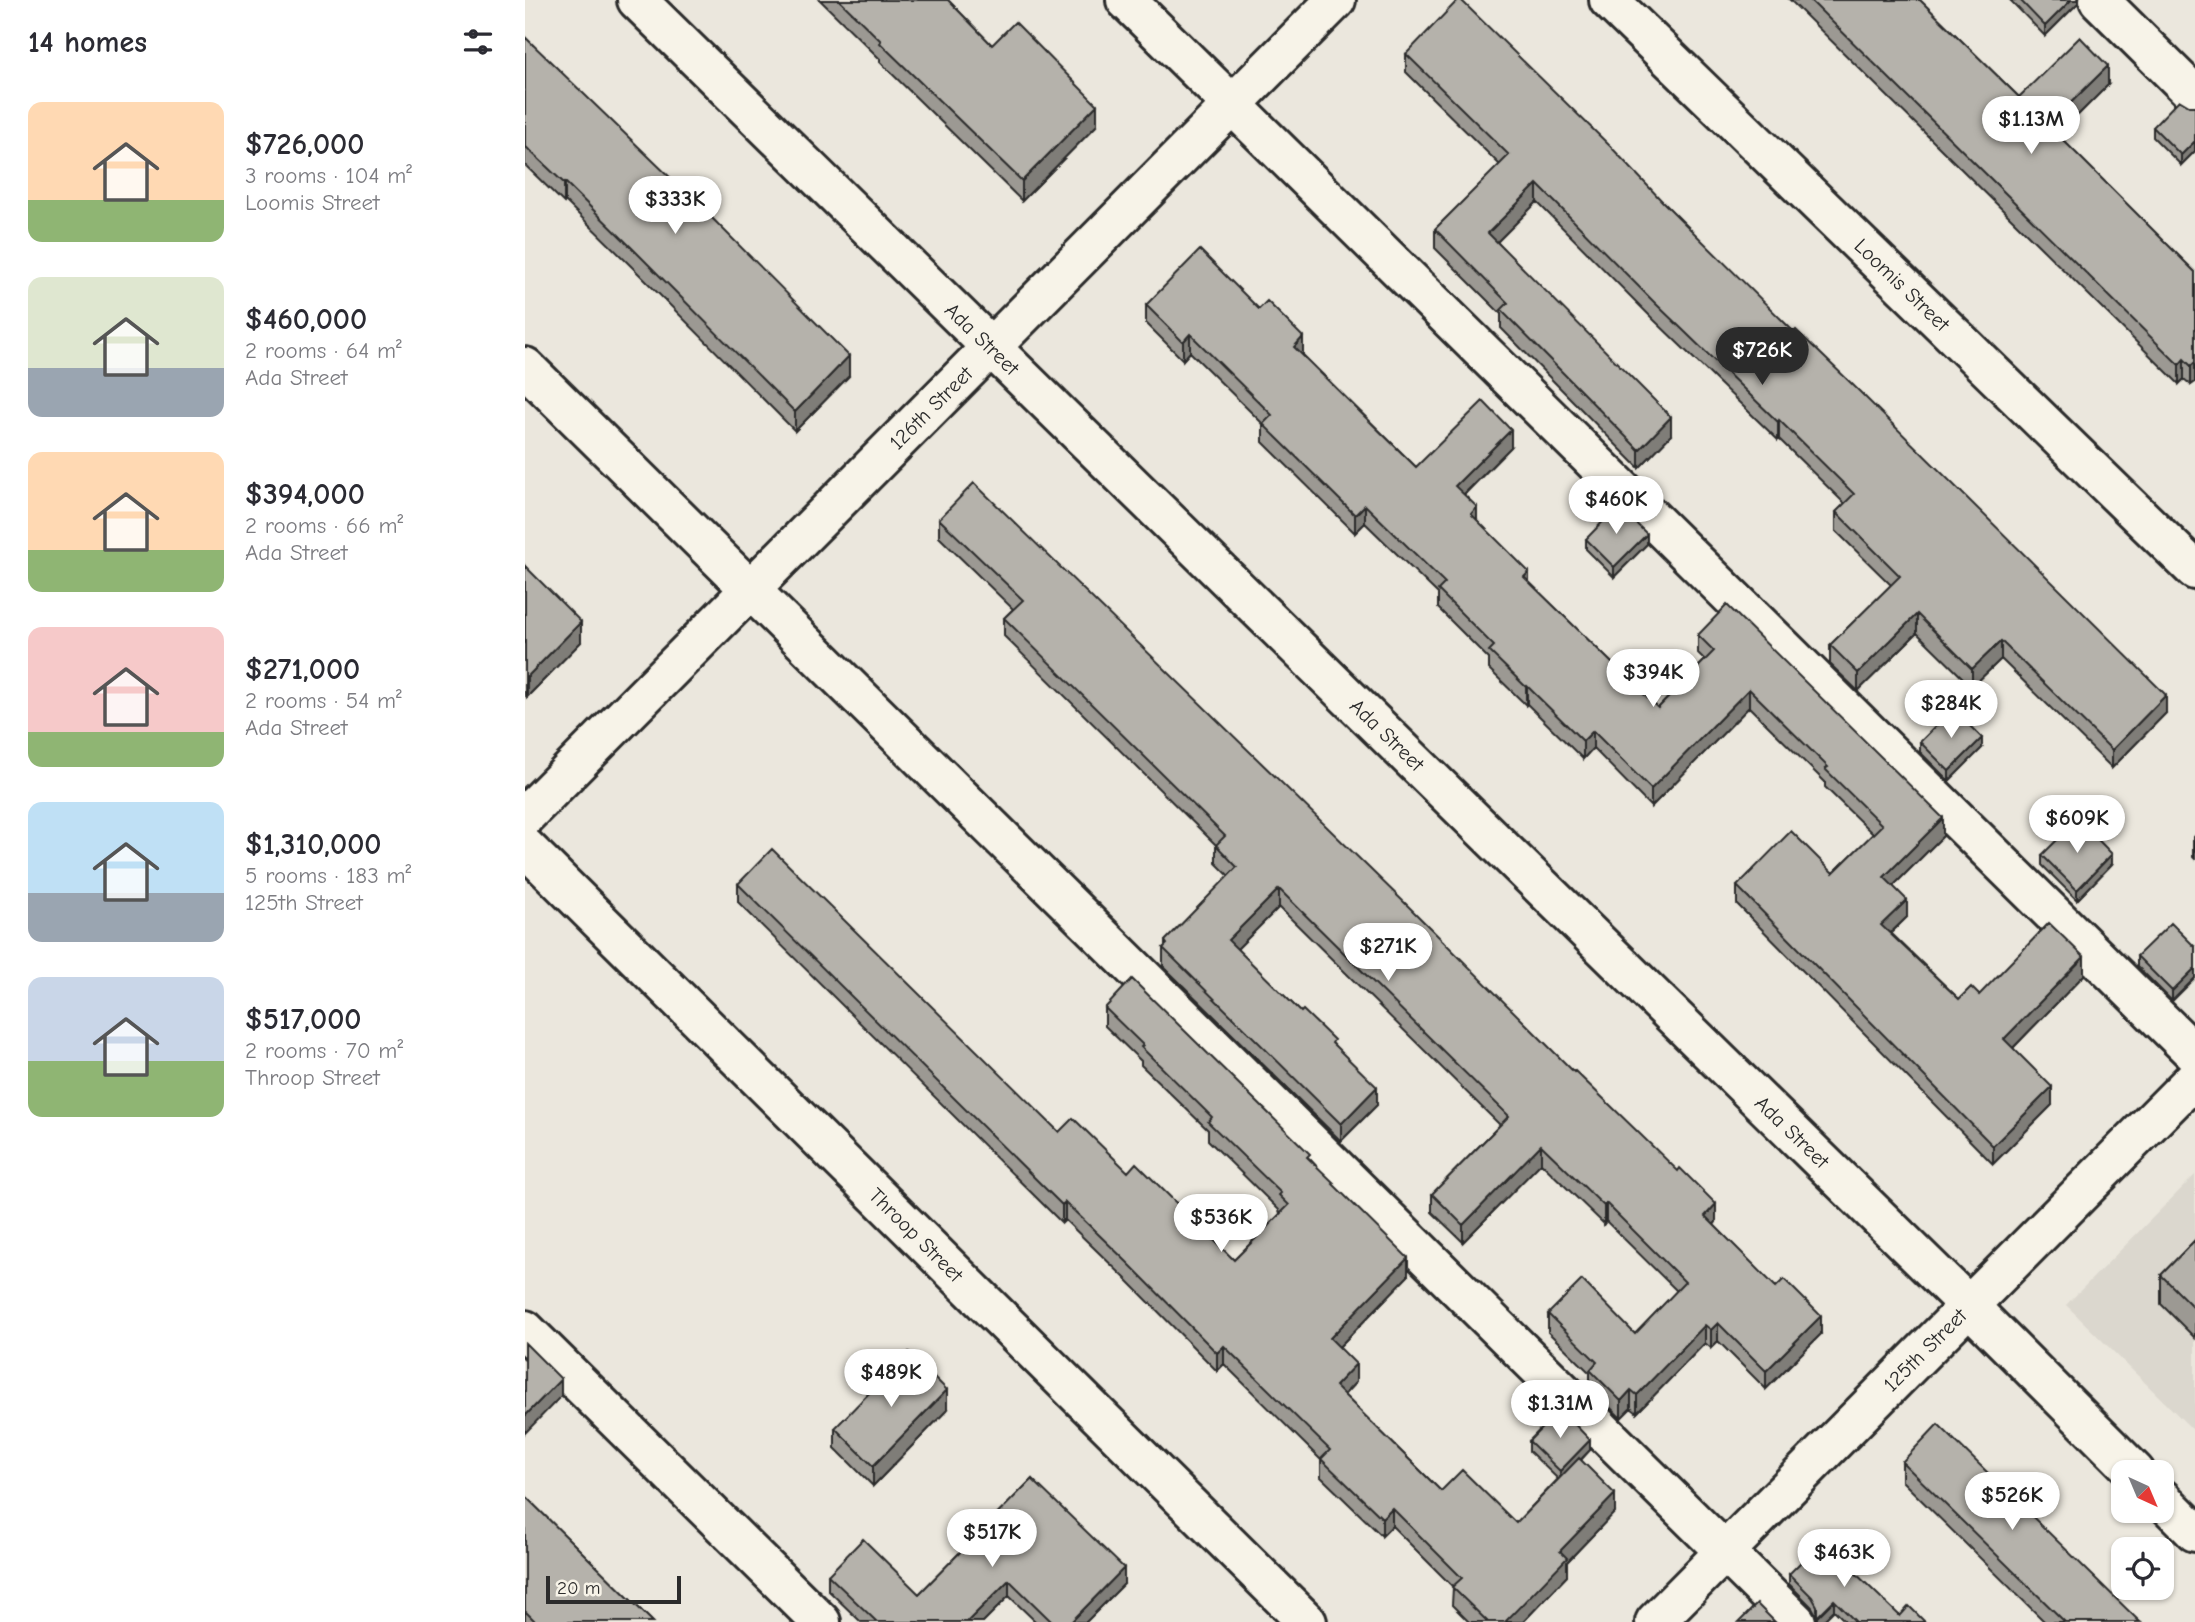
<!DOCTYPE html>
<meta charset="utf-8">
<style>
:root{--surface:#fff;--page:#f7f7f7;--text:#2b2b33;--muted:#7c7c81;--accent:#2b2b2b}
body{margin:0;font-family:"Comic Neue",sans-serif;background:var(--page);color:var(--text);height:100vh;display:flex;flex-direction:column;font-size:26px;white-space:nowrap}
*{box-sizing:border-box;margin:0}
p{font-size:23px;color:var(--muted)}
.icon{flex:none;width:38px;height:38px;fill:none;stroke:currentColor;stroke-width:2;stroke-linecap:round;stroke-linejoin:round}
.map{position:relative;flex:1;overflow:hidden}
.sheet{display:flex;flex-direction:column;background:var(--surface);width:525px}
.sheet>*{flex:none}
.needle{width:46px;rotate:136deg}
.tools{position:absolute;left:1586px;top:1460px;display:grid;gap:14px}
.tools a{display:grid;place-items:center;width:63px;height:63px;border-radius:14px;background:var(--surface);box-shadow:0 2px 5px #0004;font-size:35px}
.scale{position:absolute;left:21px;bottom:18px;width:135px;box-sizing:border-box;padding-left:7px;border:4px solid #2b2b2b;border-top:0;font-size:19px;line-height:24px;white-space:nowrap;color:#2b2b2b;-webkit-text-stroke:5px #f7f3e8;paint-order:stroke}
.price{position:absolute;translate:-50% -60px;padding:0 16px;border-radius:24px;background:#fff;color:#222;font-size:23px;line-height:46px;filter:drop-shadow(0 2px 4px #0008)}
.price::after{content:'';position:absolute;left:50%;top:42px;width:21px;height:16px;margin-left:-10px;background:inherit;clip-path:polygon(0 0,100% 0,50% 100%)}
.price.selected{background:var(--accent);color:#fff}
ul{padding:0;list-style:none}
li{display:flex;align-items:center;gap:21px;height:175px;padding:0 28px}
li span{display:grid;place-items:center;flex:none;width:196px;height:140px;border-radius:14px;color:#555}
li>.icon{margin-inline-start:auto}
span .icon{width:84px;height:84px;fill:#fffc;stroke-width:1}
li b{font-size:30px}
h2{display:flex;justify-content:space-between;align-items:center;height:84px;padding:0 28px;font-size:30px}
main{display:flex;flex:1;min-height:0}
.map>svg:first-child{display:block}
.built{fill:#dbd7ce}
.lines{fill:none;stroke-linecap:round;stroke-linejoin:round}
.minor-casing{stroke:#2b2b2b;stroke-width:44}
.minor{stroke:#f7f3e8;stroke-width:38}
.wall{fill:#9c9993;stroke:#2b2b2b;stroke-width:2}
.shaded-wall{fill:#7f7d78;stroke:#2b2b2b;stroke-width:2}
.building{fill:#b5b2ab;stroke:#2b2b2b;stroke-width:2}
.labels{text-anchor:middle;dominant-baseline:central;stroke-width:5;stroke-linejoin:round;paint-order:stroke}
.street-label{font-size:21px;fill:#2b2b2b;stroke:#f7f3e8}
</style>
<main>
<section class="sheet">
<h2>14 homes<svg class="icon" aria-label="filters" viewBox="0 0 24 24"><path d="M4 7h16M4 17h16"/><circle cx="9" cy="7" r="2"/><circle cx="15" cy="17" r="2"/></svg></h2>
<ul>
<li><span style="background:linear-gradient(#ffd9b3 70%,#8fb573 0)"><svg class="icon" aria-label="home" viewBox="0 0 24 24"><path d="M3 11l9-7 9 7M6 9v11h12V9"/></svg></span><div><b>$726,000</b><p>3 rooms · 104 m²</p><p>Loomis Street</p></div></li>
<li><span style="background:linear-gradient(#dfe7d0 65%,#9aa5b1 0)"><svg class="icon" aria-label="home" viewBox="0 0 24 24"><path d="M3 11l9-7 9 7M6 9v11h12V9"/></svg></span><div><b>$460,000</b><p>2 rooms · 64 m²</p><p>Ada Street</p></div></li>
<li><span style="background:linear-gradient(#ffd9b3 70%,#8fb573 0)"><svg class="icon" aria-label="home" viewBox="0 0 24 24"><path d="M3 11l9-7 9 7M6 9v11h12V9"/></svg></span><div><b>$394,000</b><p>2 rooms · 66 m²</p><p>Ada Street</p></div></li>
<li><span style="background:linear-gradient(#f6c9c9 75%,#8fb573 0)"><svg class="icon" aria-label="home" viewBox="0 0 24 24"><path d="M3 11l9-7 9 7M6 9v11h12V9"/></svg></span><div><b>$271,000</b><p>2 rooms · 54 m²</p><p>Ada Street</p></div></li>
<li><span style="background:linear-gradient(#bfe0f5 65%,#9aa5b1 0)"><svg class="icon" aria-label="home" viewBox="0 0 24 24"><path d="M3 11l9-7 9 7M6 9v11h12V9"/></svg></span><div><b>$1,310,000</b><p>5 rooms · 183 m²</p><p>125th Street</p></div></li>
<li><span style="background:linear-gradient(#c9d6e8 60%,#8fb573 0)"><svg class="icon" aria-label="home" viewBox="0 0 24 24"><path d="M3 11l9-7 9 7M6 9v11h12V9"/></svg></span><div><b>$517,000</b><p>2 rooms · 70 m²</p><p>Throop Street</p></div></li>
</ul>
</section>
<div class="map">
<svg width="1670" height="1622" viewBox="0 0 1670 1622">
<rect width="100%" height="100%" fill="#ebe7dd"/>
<filter id="ink" filterUnits="userSpaceOnUse"><feTurbulence type="fractalNoise" baseFrequency=".0143" numOctaves="2"/><feDisplacementMap in="SourceGraphic" scale="14" xChannelSelector="R" yChannelSelector="G"/><feConvolveMatrix kernelMatrix="1 2 1 2 8 2 1 2 1" color-interpolation-filters="sRGB"/></filter>
<g filter="url(#ink)">
<!-- built -->
<path class="built" d="M1670,1175V1432L1541,1305Z"/>
<g class="lines">
<!-- minor casing -->
<g class="minor-casing">
<path id="minor" d="M112,0L1444,1306L1610,1472
M601,0L1670,1054
M1084,0L1670,570
M1574,0L1670,95
M0,367L1271,1622
M0,816L811,0
M0,847L782,1622
M0,1330L296,1622
M1636,1498L1670,1532
M1130,1622L1670,1078"/>
</g>
<!-- minor -->
<use href="#minor" class="minor"/>
</g>
<!-- wall -->
<path class="wall" d="M295,0H423L467,45L572,125L497,201L355,62V59Z
M1265,0H1395L1494,97L1583,85L1533,135L1670,272V382L1666,385L1659,379L1654,384Z
M1485,0H1553V3L1520,36Z
M0,37L324,376L270,431L110,270L40,201L39,203L0,165Z
M881,54L1138,202L1641,713L1587,768L1476,659L1447,687L1392,633L1333,691L1305,664V645L1366,585L1311,531V512L1320,504L1254,439L1253,440L1129,320L1012,202L972,242L1146,435L1114,468L976,328V314L910,248V229L975,165L881,72Z
M1664,106H1670V151L1656,165L1628,137V127Z
M621,305L778,355L891,467L986,447L939,495L952,520L1004,582L1133,708L1180,660L1173,653V635L1418,836L1368,886L1382,917L1366,933L1434,999L1559,975L1488,1048L1527,1105L1468,1164L1212,904V886L1308,873L1348,834L1300,787V782L1224,707L1126,807L1068,748L1058,759L1002,704L1001,705L964,669V659L913,608V594L840,523L830,533L738,442V424L665,352L658,360L621,323Z
M414,519L1191,1222L1189,1225L1296,1334L1241,1389L1193,1341L1186,1348L1180,1343L1112,1413L1106,1408L1096,1418L1065,1388V1373L1023,1332V1314L1110,1334L1152,1291L1081,1221L1079,1224L1016,1163L938,1242L907,1212V1194L975,1125L754,907L712,949L809,1045L852,1105L816,1141L638,966V948L640,946V941L704,876L691,863V845L479,636V618L488,609L414,537Z
M1061,539L1122,544L1089,577L1061,549Z
M0,566L56,642L2,697L0,695Z
M1395,742L1457,748L1424,781L1395,752Z
M1670,836V859L1668,857V838Z
M1517,855L1587,864L1552,900L1517,865Z
M213,884L534,1132L603,1172L709,1260L755,1214L754,1210L683,1140V1130L616,1065V1061L580,1026V1008L785,1159L809,1186L883,1276L814,1347L831,1382L819,1395L916,1491L991,1523L1033,1479L1004,1451V1441L1065,1450L1056,1460L1090,1512L1042,1562V1576L998,1622H944L927,1605L928,1587L867,1526L857,1536L796,1477V1460L699,1364L692,1371L602,1280L540,1220L537,1223L213,902Z
M1670,947V978L1647,1001L1612,966V956Z
M1670,1240V1338L1636,1304V1275Z
M422,1410L348,1486L310,1448V1428Z
M1377,1462L1615,1622H1520L1377,1481Z
M507,1479L599,1584L561,1622H511L484,1596L458,1622H336L303,1590V1575L394,1594Z
M0,1496L128,1622H0Z
M1264,1574L1375,1616L1400,1622H1321L1309,1610L1297,1622H1292V1616L1287,1607L1264,1584Z"/>
<!-- shaded-wall -->
<path class="shaded-wall" d="M1546,0H1553V3L1520,36V26Z
M1583,66V85L1523,145V125Z
M572,105V125L497,201V181Z
M1670,141V151L1656,165V155Z
M40,182V201L39,203V183Z
M1012,184V202L963,251V233Z
M665,334V352L658,360V342Z
M778,337V355L769,364V347Z
M324,356V376L270,431V412Z
M1659,359V379L1654,384V365Z
M1670,362V382L1666,385V366Z
M1146,417V435L1114,468V450Z
M1254,420V439L1253,440V422Z
M986,430V447L930,503V486Z
M840,505V523L830,533V515Z
M952,507V525L946,514Z
M1122,534V544L1089,577V567Z
M1004,572V590L999,577Z
M1392,614V633L1333,691V673Z
M56,622V642L2,697V677Z
M1476,641V659L1447,687V669Z
M1002,686V704L1001,705V687Z
M1224,689V707L1126,807V789Z
M1641,695V713L1587,768V750Z
M1068,731V748L1058,759V741Z
M1457,738V748L1424,781V771Z
M1418,818V836L1359,895V877Z
M1587,854V864L1552,900V890Z
M754,889V907L703,958V940Z
M1382,900V917L1356,942V925Z
M1559,957V975L1479,1057V1039Z
M1670,968V978L1647,1001V991Z
M852,1087V1105L816,1141V1124Z
M1527,1087V1105L1468,1164V1146Z
M1016,1145V1163L938,1242V1225Z
M540,1202V1220L537,1223V1205Z
M1081,1203V1221L1079,1224V1206Z
M1191,1204V1222L1180,1234V1216Z
M883,1258V1276L805,1356V1338Z
M1296,1316V1334L1241,1389V1371Z
M1193,1323V1341L1186,1348V1330Z
M1180,1325V1343L1112,1413V1395Z
M699,1346V1364L692,1371V1353Z
M831,1364V1382L810,1404V1386Z
M36,1379V1396L0,1433V1416Z
M422,1390V1410L348,1486V1466Z
M1106,1390V1408L1096,1418V1401Z
M1065,1440V1450L1035,1481V1471Z
M1090,1494V1512L1042,1562V1576L998,1622H980L1035,1551Z
M867,1508V1526L857,1536V1518Z
M599,1568V1584L561,1622H546Z
M484,1580V1596L458,1622H442Z
M1309,1600V1610L1297,1622H1292V1617Z"/>
<!-- building -->
<path class="building" d="M314,0H423L467,45L490,22L572,105L497,181L355,43L356,41Z
M933,0H936L1086,147L1138,202L1269,332L1271,330L1327,384L1641,695L1587,750L1476,641L1447,669L1392,614L1333,673L1305,645L1375,576L1311,512L1329,494L1254,420L1253,422L1129,302L1012,184L963,233L1146,417L1114,450L976,310L983,303L910,229L984,155L881,54Z
M1285,0H1395L1494,97L1555,37L1583,66L1523,125L1670,272V362L1666,366L1659,359L1654,365Z
M1495,0H1546L1520,26Z
M0,37L184,215L324,356L270,412L110,251L40,182L39,183L0,146Z
M1654,100L1664,106H1670V141L1656,155L1628,127Z
M675,250L734,309L742,301L778,337L769,347L891,467L958,401L986,430L930,486L952,507L946,514L1004,572L999,577L1133,708L1189,651L1173,635L1202,605L1418,818L1359,877L1382,900L1356,925L1434,999L1446,987L1454,995L1524,923L1559,957L1479,1039L1527,1087L1468,1146L1212,886L1266,831L1308,873L1357,825L1300,769L1303,767L1224,689L1126,789L1068,731L1058,741L1002,686L1001,687L964,651L969,646L913,590L920,583L840,505L830,515L738,424L747,415L665,334L658,342L621,305Z
M449,483L883,906L1049,1072L1050,1071L1153,1171L1155,1168L1191,1204L1180,1216L1251,1287L1259,1279L1296,1316L1241,1371L1193,1323L1186,1330L1180,1325L1112,1395L1106,1390L1096,1401L1065,1370L1072,1362L1023,1314L1057,1280L1110,1334L1160,1282L1081,1203L1079,1206L1016,1145L938,1225L907,1194L984,1116L754,889L703,940L776,1012L778,1010L809,1040L807,1043L852,1087L816,1124L638,948L642,944L640,941L712,867L691,845L700,836L479,618L498,600L414,519Z
M1093,506L1122,534L1089,567L1061,539Z
M0,566L56,622L2,677L0,675Z
M1428,709L1457,738L1424,771L1395,742Z
M1553,819L1587,854L1552,890L1517,855Z
M247,849L534,1132L548,1118L603,1172L611,1163L709,1260L764,1205L754,1195L756,1193L683,1122L687,1117L616,1047L618,1045L580,1008L607,979L785,1154L782,1157L809,1183L808,1184L883,1258L805,1338L831,1364L810,1386L916,1491L937,1470L991,1523L1054,1458L1090,1494L1035,1551L1042,1558L980,1622H963L927,1587L937,1578L867,1508L857,1518L796,1459L805,1450L699,1346L692,1353L602,1262L540,1202L537,1205L213,884Z
M1646,923L1670,947V968L1647,991L1612,956Z
M1670,1240V1309L1636,1275Z
M0,1343L36,1379L0,1416Z
M384,1352L422,1390L348,1466L310,1428Z
M1035,1409L1065,1440L1035,1471L1004,1441Z
M1413,1424L1615,1622H1540L1377,1462Z
M507,1479L599,1568L546,1622H527L484,1580L442,1622H352L303,1575L338,1539L394,1594Z
M0,1496L128,1622H11L0,1611Z
M1297,1541L1375,1616L1384,1606L1400,1622H1331L1309,1600L1292,1617V1606L1287,1597L1264,1574Z
M1232,1604L1250,1622H1214Z"/>
</g>
<g class="labels">
<!-- street labels -->
<g class="street-label">
<text transform="translate(1377 285) rotate(44)">Loomis Street</text>
<text transform="translate(457 339) rotate(44)">Ada Street</text>
<text transform="translate(406 408) rotate(-45)">126th Street</text>
<text transform="translate(862 735) rotate(44)">Ada Street</text>
<text transform="translate(1267 1132) rotate(44)">Ada Street</text>
<text transform="translate(391 1235) rotate(45)">Throop Street</text>
<text transform="translate(1400 1350) rotate(-45)">125th Street</text>
</g>
</g>
</svg>
<div class="tools">
<a><svg class="needle" viewBox="-14 -14 28 28"><path d="M0-13l5 13h-10z" fill="#e53935"/><path d="M0 13l5-13h-10z" fill="#7c7c81"/></svg></a>
<a><svg class="icon" aria-label="locate" viewBox="0 0 24 24"><circle cx="12" cy="12" r="6"/><path d="M12 2v4M12 18v4M2 12h4M18 12h4"/></svg></a>
</div>
<div class="scale">20 m</div>
<b class="price" style="left:1506px;top:156px">$1.13M</b>
<b class="price" style="left:150px;top:236px">$333K</b>
<b class="price selected" style="left:1237px;top:387px">$726K</b>
<b class="price" style="left:1091px;top:536px">$460K</b>
<b class="price" style="left:1128px;top:709px">$394K</b>
<b class="price" style="left:1426px;top:740px">$284K</b>
<b class="price" style="left:1552px;top:855px">$609K</b>
<b class="price" style="left:863px;top:983px">$271K</b>
<b class="price" style="left:696px;top:1254px">$536K</b>
<b class="price" style="left:366px;top:1409px">$489K</b>
<b class="price" style="left:1035px;top:1440px">$1.31M</b>
<b class="price" style="left:1487px;top:1532px">$526K</b>
<b class="price" style="left:467px;top:1569px">$517K</b>
<b class="price" style="left:1319px;top:1589px">$463K</b>
</div>
</main>
